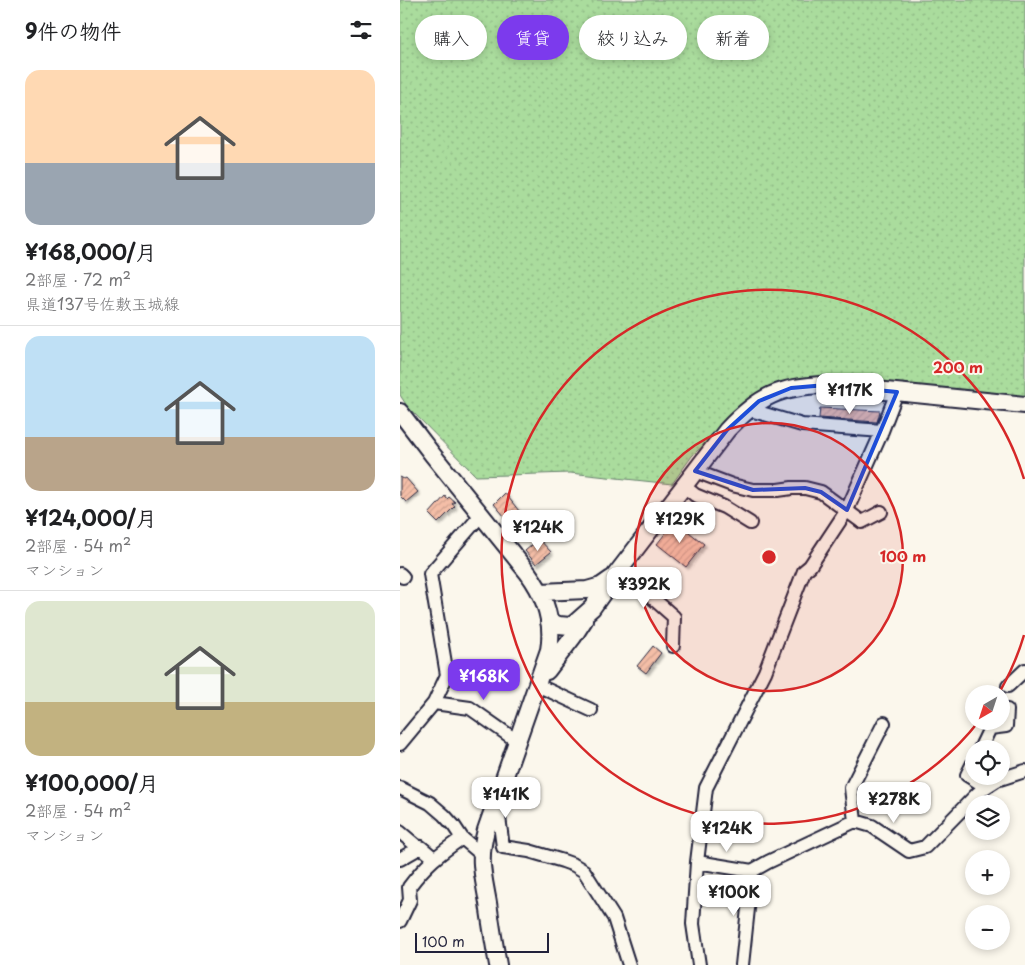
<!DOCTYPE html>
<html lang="ja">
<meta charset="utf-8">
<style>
:root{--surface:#fff;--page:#f2f2f2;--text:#202124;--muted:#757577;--line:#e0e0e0;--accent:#7c3aed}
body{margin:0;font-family:"Playpen Sans","Klee One",sans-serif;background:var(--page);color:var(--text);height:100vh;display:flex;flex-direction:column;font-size:19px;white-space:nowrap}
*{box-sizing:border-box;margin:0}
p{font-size:16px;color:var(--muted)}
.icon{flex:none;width:28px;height:28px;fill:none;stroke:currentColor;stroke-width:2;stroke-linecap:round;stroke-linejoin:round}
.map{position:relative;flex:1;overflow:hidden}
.drawer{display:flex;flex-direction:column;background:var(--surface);width:400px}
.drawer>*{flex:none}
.banner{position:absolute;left:15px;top:15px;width:475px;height:45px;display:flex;gap:10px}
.needle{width:32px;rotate:219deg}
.controls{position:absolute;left:565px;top:685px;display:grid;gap:10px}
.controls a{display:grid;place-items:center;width:45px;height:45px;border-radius:50%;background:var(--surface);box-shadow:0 2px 8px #0003;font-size:25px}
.scale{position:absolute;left:15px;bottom:12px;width:134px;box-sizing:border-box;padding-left:5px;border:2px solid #22223b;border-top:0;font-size:14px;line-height:18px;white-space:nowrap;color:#22223b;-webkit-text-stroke:4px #fbf7ec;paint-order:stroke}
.price{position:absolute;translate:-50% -42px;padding:0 11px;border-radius:10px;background:#fff;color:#222;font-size:16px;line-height:32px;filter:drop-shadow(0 1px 2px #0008)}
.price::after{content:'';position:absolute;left:50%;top:30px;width:15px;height:11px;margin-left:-8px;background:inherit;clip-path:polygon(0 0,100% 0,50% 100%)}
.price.on{background:var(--accent);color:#fff}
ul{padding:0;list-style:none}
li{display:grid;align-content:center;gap:10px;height:265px;padding:0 25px}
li+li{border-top:1px solid var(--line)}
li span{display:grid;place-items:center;height:155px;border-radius:15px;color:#555}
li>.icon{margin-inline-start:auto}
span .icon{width:90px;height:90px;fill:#fffc;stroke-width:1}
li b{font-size:21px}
h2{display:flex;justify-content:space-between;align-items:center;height:60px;padding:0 25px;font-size:21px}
.chip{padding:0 18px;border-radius:22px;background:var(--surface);box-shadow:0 2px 8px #0003;font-size:18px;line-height:45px}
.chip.on{background:var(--accent);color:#fff}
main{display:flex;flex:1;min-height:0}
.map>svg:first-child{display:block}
.grass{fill:url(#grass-dots);stroke:#667f6c}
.building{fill:url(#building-hatch);stroke:#22223b;filter:url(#shadow)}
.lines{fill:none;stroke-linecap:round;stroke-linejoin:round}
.minor-casing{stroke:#22223b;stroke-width:16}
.major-casing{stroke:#22223b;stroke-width:20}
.minor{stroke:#fbf7ec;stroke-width:12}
.major{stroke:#fbf7ec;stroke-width:16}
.marked{fill:#1d4ed8;fill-opacity:0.2;stroke:#1d4ed8;stroke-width:4;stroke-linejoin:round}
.ring{fill:none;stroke:#d62828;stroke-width:2.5}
.centre{fill:#d62828;stroke:#fbf7ec;stroke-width:2.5}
.ring-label{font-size:15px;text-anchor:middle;font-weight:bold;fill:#d62828;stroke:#fbf7ec;stroke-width:4;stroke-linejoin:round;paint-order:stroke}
</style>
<main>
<section class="drawer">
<h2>9件の物件<svg class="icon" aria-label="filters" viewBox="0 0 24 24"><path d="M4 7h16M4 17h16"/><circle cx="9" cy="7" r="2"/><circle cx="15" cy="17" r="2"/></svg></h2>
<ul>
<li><span style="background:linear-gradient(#ffd9b3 60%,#9aa5b1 0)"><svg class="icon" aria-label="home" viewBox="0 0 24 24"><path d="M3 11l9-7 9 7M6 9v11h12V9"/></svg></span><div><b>¥168,000/月</b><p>2部屋 · 72 m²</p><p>県道137号佐敷玉城線</p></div></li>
<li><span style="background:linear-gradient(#bfe0f5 65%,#b9a48a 0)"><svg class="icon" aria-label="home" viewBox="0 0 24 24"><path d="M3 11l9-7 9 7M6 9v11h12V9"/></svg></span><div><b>¥124,000/月</b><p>2部屋 · 54 m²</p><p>マンション</p></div></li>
<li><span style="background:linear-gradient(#dfe7d0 65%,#c2b280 0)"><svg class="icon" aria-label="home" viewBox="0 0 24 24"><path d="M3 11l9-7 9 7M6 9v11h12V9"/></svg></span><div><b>¥100,000/月</b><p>2部屋 · 54 m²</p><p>マンション</p></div></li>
</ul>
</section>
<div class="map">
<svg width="625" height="965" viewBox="0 0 625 965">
<defs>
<pattern id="grass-dots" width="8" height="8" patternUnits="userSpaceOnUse" patternTransform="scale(1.25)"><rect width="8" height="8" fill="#aadc9d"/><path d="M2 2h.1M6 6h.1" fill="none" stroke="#92bc88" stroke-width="1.8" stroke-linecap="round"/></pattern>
<pattern id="building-hatch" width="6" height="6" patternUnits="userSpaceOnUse" patternTransform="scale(1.25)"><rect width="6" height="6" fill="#f4bea7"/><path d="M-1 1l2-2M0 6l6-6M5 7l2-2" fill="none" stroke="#d1a391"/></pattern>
<filter id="shadow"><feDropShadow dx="2.5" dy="2.5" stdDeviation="1" flood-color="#0004"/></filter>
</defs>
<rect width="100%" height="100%" fill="#fbf7ec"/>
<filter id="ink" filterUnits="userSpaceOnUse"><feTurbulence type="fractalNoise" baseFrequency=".02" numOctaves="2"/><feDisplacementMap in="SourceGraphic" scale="10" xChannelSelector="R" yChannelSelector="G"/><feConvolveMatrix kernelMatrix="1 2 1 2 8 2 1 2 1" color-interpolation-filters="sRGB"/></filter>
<g filter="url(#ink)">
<!-- grass -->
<path class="grass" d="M0,0H625V396L428,377C398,378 366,382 342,403C329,414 320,428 309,440C304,446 297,450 292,456C285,465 279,475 272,484L170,473L76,476L7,406L0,395Z"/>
<!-- building -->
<path class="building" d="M420,408L480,411L479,415L477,422L419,418Z
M0,477L4,479L6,478L18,492L6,502L0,496Z
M105,493L126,520L113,536L106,527L110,523L94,504Z
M45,496L47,499L49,497L55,502L52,504L55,506L38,523L29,514Z
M275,521L304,544L286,567L257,544Z
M139,539L151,552L136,564L125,551Z
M253,646L261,653L246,673L237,666Z"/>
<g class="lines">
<!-- minor casing -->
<g class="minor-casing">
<path id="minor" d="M347,409L402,425L482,431
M295,471L332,485L353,490H378L392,488H405L421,492L462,522L481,512
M284,486L295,495L324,507L350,523
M220,569L274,617L273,646
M0,574L3,577
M137,685L191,710
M608,686L625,670
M34,703L70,708L117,741
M0,744L34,703L47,675L30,574L81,515
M580,749L590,728L606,726L607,710
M574,761L567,775L586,787
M0,788L30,803L44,815L54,826L62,838L81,854
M92,812L99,817L103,847L129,851L163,861L174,865L184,871L214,918L229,965
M455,821L451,788L484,723
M0,832L19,848
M0,859L21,847L34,858
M297,862L352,871L368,862L455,821L472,826L509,851L525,847L578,793L586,787L597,780L625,771
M0,921L10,900L9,887C26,864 39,854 62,838
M299,965L293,924L297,862L306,788L365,672L404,571L410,566L447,510L480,436L497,392
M342,965L352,871"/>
</g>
<!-- major casing -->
<g class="major-casing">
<path id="major" d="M0,412L32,454L128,573C145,596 154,621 149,650L86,830C78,860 83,874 88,903C91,924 94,944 98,965
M141,592L187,590L201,586L211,579
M149,622L159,625L170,626L175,623L192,608L214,577L327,430C359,396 380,386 426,385L625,405
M147,671L173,637L184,620"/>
</g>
<!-- minor -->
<use href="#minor" class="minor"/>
<!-- major -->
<use href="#major" class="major"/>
</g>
</g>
<!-- marked area -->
<path class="marked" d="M426,385L497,392L447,510L421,492L405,488L353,490L295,471L327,430L359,401L391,388Z"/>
<!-- distance rings -->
<circle cx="369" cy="557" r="134" fill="#d62828" fill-opacity=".12"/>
<g class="ring">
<circle cx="369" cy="557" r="134"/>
<path d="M624 635A267 267 0 0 1 599 693M579 721A267 267 0 1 1 624 479"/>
</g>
<circle cx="369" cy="557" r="8" class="centre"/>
<g class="ring-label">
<text x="558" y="373">200 m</text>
<text x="503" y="562">100 m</text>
</g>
</svg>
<div class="controls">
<a><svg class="needle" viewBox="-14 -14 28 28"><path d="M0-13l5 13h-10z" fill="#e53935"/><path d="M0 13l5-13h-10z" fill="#757577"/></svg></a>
<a><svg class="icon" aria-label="locate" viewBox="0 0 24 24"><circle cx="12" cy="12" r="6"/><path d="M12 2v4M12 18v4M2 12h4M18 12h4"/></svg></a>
<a><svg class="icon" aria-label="layers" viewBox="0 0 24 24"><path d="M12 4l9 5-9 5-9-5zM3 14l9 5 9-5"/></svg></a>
<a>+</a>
<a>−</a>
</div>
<div class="scale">100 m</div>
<b class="price" style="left:450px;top:415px">¥117K</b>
<b class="price" style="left:280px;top:544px">¥129K</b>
<b class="price" style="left:138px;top:552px">¥124K</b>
<b class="price" style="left:244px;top:609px">¥392K</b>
<b class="price on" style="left:84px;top:701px">¥168K</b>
<b class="price" style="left:106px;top:819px">¥141K</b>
<b class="price" style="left:494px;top:824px">¥278K</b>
<b class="price" style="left:327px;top:853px">¥124K</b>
<b class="price" style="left:334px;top:917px">¥100K</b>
<div class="banner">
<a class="chip">購入</a>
<a class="chip on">賃貸</a>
<a class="chip">絞り込み</a>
<a class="chip">新着</a>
</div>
</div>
</main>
